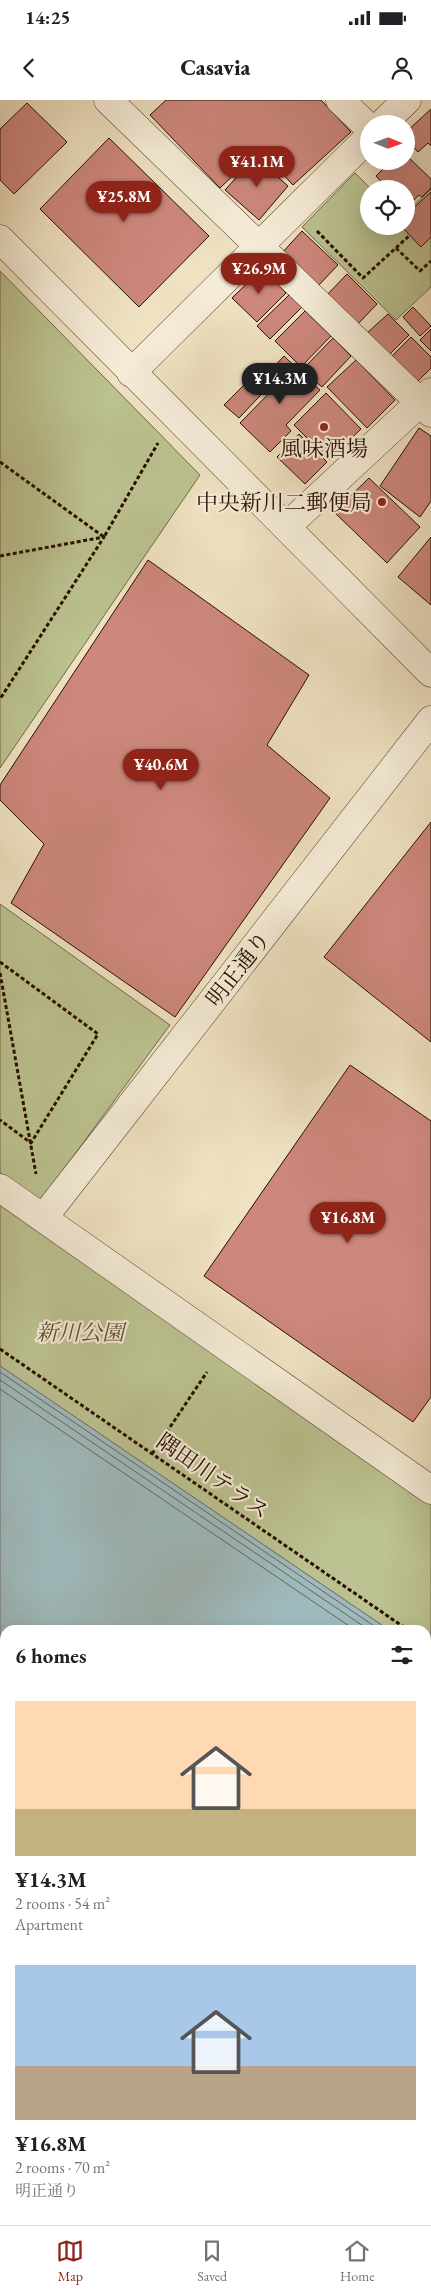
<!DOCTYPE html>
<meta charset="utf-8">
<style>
:root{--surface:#fff;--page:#f2f2f2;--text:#202124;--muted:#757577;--line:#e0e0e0;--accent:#8f2418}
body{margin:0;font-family:"EB Garamond","Noto Serif JP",serif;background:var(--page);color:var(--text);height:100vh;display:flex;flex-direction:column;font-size:19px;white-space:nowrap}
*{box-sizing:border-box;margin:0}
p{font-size:16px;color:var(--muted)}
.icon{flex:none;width:28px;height:28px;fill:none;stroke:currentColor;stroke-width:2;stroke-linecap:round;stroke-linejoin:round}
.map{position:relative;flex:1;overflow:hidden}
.sheet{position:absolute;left:0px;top:1525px;width:431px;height:600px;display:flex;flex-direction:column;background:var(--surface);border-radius:15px 15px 0 0;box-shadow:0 5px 20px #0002}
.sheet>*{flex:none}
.needle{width:32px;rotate:91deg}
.buttons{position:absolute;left:360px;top:15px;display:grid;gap:10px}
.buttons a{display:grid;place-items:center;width:55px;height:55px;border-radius:50%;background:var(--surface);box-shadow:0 5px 20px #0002;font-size:25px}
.price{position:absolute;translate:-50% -42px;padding:0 11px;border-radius:18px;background:var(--accent);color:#fff;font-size:16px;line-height:32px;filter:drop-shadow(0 1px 2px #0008)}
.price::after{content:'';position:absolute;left:50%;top:30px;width:15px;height:11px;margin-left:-8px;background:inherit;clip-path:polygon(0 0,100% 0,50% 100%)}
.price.on{background:#222;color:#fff}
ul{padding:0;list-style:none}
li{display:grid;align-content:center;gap:10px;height:265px;padding:0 15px}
li span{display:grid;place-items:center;height:155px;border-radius:0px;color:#555}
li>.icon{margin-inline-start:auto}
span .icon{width:90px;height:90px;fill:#fffc;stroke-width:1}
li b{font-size:21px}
h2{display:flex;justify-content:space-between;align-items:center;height:60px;padding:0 15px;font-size:21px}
.status{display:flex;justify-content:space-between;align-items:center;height:35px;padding:0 25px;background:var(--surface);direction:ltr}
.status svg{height:14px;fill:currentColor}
header{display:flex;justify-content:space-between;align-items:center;height:65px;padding:0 15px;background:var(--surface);font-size:22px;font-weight:800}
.menu{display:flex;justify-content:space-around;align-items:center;height:70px;border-top:1px solid var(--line);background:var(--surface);font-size:14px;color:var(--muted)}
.menu a{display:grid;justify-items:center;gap:2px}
.menu .on{color:var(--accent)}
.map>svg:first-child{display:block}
.green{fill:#bcc291;stroke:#726848}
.water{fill:#9fbbbe;stroke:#707572}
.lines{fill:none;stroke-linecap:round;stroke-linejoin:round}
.shore{stroke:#64645f;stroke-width:1}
.ferry{stroke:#524a42;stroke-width:1;stroke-dasharray:6 5;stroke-linecap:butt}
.building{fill:#cd877d;stroke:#290d00}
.minor-casing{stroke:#5a4230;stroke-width:29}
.path{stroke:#290d00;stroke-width:3;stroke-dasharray:4 2.5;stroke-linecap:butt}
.minor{stroke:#f5ecd7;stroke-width:28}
.poi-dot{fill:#8f2418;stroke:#f5ecd7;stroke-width:2}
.labels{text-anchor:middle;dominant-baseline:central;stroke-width:4.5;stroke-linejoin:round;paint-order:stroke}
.poi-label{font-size:22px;fill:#290d00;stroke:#f5ecd7}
.street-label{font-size:22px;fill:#290d00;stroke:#f5ecd7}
.park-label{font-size:22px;font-style:italic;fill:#5c4c33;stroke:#f5ecd7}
</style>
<div class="status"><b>14:25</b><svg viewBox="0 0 49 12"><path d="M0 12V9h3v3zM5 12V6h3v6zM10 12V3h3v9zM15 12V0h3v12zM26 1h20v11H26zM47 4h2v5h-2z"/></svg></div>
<header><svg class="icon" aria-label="back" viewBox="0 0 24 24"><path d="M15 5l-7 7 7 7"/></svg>Casavia<svg class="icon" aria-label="person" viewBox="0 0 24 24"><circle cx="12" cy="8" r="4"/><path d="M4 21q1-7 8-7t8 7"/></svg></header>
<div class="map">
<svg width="431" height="2125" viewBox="0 0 431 2125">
<rect width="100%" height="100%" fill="#efe2c2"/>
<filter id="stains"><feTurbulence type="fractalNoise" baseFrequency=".004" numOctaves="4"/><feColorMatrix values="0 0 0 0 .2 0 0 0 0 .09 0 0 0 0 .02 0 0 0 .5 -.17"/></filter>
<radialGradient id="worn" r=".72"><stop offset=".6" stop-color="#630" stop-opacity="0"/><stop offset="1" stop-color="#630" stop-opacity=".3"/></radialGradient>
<!-- green -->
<path class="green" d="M355,73L371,89H369V126H406V113L431,89V187L396,220L302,127Z
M0,171L200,375L0,668Z
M0,804L170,925L41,1100L0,1073Z
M0,1088L431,1390V1559L426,1555V1530H389L0,1266Z"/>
<!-- water -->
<path class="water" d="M0,1266L389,1530H5V2120H426V1555L431,1559V2125H0Z"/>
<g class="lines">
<!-- shore -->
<path class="shore" d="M0,1272L380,1530
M0,1280L369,1530
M0,1289L355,1530"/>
<!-- ferry -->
<path class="ferry" d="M0,1743L5,1744
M0,1769L5,1770
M426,1862L431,1864
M426,1890L431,1891
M0,2089L5,2090
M241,2120L280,2125"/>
</g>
<!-- building -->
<path class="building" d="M166,0H321L351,32L293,85L260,50L220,88L150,15Z
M27,3L67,42L14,94L0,80V29Z
M431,9V46L428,43L418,52L406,39V32Z
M109,38L209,136L139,207L40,109Z
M406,55L431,79V88L422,97L419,95L410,104L406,100V89H388L376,76L391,61H406Z
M255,57L288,86L259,120L225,90Z
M431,92V137L421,147L401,126H406V115Z
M302,131L338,165L317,187L281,154Z
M263,168L286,193L257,222L232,198Z
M347,174L377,204L356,226L325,197Z
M290,194L302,207L270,239L257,226Z
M413,207L431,226L420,236L403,217Z
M305,211L331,236L301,267L275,241Z
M388,214L409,235L388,256L366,234Z
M431,229V251L420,240Z
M411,237L431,257V268L417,282L391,257Z
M333,238L351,256L322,287L302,270Z
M284,256L320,290L286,325L291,331L270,352L240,323L282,280L271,270Z
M356,260L395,300L367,328L327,287Z
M262,267L276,279L239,318L224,305Z
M326,293L361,329L329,360L294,325Z
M419,328L431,336V401L420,417L380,386Z
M299,334L327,362L305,384L277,357Z
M369,378L420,427L387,463L334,412Z
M431,437V505L398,477Z
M148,460L309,575L267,645L330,698L175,917L11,803L44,744L0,700V685Z
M431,722V942L324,857Z
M350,965L431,1021V1297L413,1322L204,1176Z"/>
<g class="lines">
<!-- minor casing -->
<g class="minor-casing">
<path id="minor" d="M108,0L431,313
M340,0L369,28
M382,24L407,0
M0,139L431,573
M131,273L369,37
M286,427L431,292
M0,1088L431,1390
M44,1117L431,620"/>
</g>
<!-- path -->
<path class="path" d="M317,131L363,178L410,135
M396,148L420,171L431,161
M0,362L104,437L158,343
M0,456L104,437L0,599
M0,862L98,934L31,1043L0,1020
M0,873L36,1074
M0,1249L408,1530
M152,1354L207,1272
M426,1538H431
M426,1543L431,1545"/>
<!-- minor -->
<use href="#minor" class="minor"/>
</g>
<!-- markers -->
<g class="poi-dot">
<circle cx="324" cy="327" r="5"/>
<circle cx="382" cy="402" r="5"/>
</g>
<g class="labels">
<!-- poi labels -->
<g class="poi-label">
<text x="324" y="348">風味酒場</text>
<text x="372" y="402" text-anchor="end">中央新川二郵便局</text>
</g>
<!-- street labels -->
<g class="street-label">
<text transform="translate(238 869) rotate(-52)">明正通り</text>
<text transform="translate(213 1376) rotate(35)">隅田川テラス</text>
</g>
<!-- park labels -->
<g class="park-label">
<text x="80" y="1232">新川公園</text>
</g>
</g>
<rect width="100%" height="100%" filter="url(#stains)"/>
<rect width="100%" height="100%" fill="url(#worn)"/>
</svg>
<div class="buttons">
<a><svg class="needle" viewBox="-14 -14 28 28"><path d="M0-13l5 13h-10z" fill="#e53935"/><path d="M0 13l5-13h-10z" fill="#757577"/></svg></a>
<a><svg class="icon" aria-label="locate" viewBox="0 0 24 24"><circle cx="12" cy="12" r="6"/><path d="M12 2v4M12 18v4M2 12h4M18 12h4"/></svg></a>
</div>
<b class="price" style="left:257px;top:88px">¥41.1M</b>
<b class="price" style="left:124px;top:123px">¥25.8M</b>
<b class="price" style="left:259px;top:195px">¥26.9M</b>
<b class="price on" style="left:280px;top:305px">¥14.3M</b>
<b class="price" style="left:161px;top:691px">¥40.6M</b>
<b class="price" style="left:348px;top:1144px">¥16.8M</b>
<section class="sheet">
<h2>6 homes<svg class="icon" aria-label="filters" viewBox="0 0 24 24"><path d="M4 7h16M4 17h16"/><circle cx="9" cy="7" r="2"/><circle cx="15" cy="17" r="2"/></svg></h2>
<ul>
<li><span style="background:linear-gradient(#ffd9b3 70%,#c2b280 0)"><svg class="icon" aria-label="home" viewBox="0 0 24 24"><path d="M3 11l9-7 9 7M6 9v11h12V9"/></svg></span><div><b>¥14.3M</b><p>2 rooms · 54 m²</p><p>Apartment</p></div></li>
<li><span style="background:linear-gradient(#a9c7e8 65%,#b9a48a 0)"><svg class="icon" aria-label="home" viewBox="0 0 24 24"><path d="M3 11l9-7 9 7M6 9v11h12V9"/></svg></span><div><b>¥16.8M</b><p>2 rooms · 70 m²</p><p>明正通り</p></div></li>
</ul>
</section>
</div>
<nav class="menu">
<a class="on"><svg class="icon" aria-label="map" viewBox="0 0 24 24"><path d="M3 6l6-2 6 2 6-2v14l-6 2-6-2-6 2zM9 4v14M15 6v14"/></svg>Map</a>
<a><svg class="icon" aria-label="saved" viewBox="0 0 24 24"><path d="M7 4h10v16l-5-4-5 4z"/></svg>Saved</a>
<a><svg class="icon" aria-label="home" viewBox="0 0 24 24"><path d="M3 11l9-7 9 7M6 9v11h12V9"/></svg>Home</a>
</nav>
